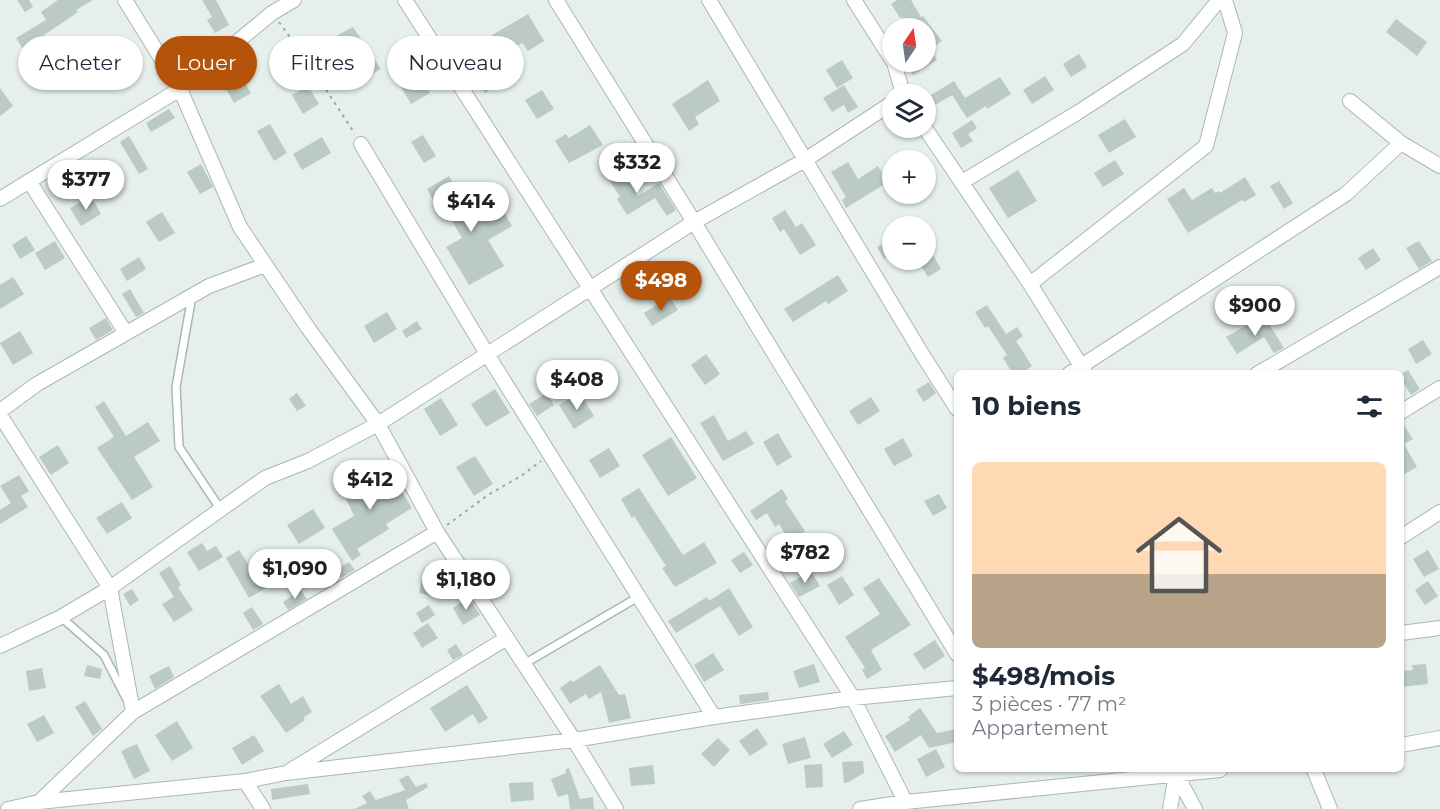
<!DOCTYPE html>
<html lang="fr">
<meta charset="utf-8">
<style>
:root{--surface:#fff;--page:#f2f2f3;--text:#1f2937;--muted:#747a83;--line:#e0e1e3;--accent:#b45309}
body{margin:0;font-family:Montserrat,sans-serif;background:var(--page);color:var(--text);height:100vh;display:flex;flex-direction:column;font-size:22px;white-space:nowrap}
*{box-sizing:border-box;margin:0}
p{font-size:20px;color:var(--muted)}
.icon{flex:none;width:33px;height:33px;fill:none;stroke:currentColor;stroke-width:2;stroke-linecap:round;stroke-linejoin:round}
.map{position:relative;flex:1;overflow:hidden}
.details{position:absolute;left:954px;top:370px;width:450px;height:402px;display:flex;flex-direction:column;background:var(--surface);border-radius:9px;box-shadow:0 2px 4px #0004}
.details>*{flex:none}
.top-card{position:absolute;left:18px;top:36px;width:570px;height:54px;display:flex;gap:12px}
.needle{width:39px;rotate:13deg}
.tools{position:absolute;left:882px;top:18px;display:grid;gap:12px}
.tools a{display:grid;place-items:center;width:54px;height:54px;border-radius:50%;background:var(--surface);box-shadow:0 2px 4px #0004;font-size:30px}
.price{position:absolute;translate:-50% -51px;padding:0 14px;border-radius:21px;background:#fff;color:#222;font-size:20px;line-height:39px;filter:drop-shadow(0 2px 3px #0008)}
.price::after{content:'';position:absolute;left:50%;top:36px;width:18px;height:14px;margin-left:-9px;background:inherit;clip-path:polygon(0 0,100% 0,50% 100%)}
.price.current{background:var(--accent);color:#fff}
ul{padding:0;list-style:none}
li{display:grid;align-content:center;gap:12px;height:318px;padding:0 18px}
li+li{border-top:2px solid var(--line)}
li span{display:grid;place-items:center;height:186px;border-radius:9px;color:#555}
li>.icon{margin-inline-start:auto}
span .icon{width:108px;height:108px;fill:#fffc;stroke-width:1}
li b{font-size:26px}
h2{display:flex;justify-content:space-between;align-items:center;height:72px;padding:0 18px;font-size:26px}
.chip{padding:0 21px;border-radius:27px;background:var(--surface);box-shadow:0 2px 4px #0004;font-size:21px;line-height:54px}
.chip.current{background:var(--accent);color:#fff}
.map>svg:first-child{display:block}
.building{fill:#bbcac4}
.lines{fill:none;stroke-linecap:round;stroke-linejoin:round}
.lane-casing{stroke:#a8b8b2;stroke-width:10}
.street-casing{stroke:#a8b8b2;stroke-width:16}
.path{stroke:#86b3a5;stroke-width:2;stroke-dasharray:3 4.5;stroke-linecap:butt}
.lane{stroke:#fff;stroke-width:7}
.street{stroke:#fff;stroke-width:14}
</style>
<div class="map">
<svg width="1440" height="809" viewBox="0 0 1440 809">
<rect width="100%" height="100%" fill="#e6efeb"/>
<!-- building -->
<path class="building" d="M17,0H29L33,7L25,12Z
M58,0H93L76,10L78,12L44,35L49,43L27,56L16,38L46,20L41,12Z
M202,0H216L229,25L215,33L207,20L212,17Z
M897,0H911L921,17L923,16L942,41L931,49L937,60L913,75L907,65L912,62H926V28H910L902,17L900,18L891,4Z
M528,14L544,41L528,51L522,43L499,57L487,38Z
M1396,19L1427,42L1417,56L1386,32Z
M353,27L381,69L363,79L336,36Z
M427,50L435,63L420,72L413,59Z
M1079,54L1087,67L1071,77L1063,64Z
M842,60L853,78L837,88L826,70Z
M513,65L518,73L485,93L480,85Z
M239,73L251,93L234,103L222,82Z
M419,76L430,93L411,104L401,87Z
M1045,76L1054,90L1032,104L1023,90Z
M1000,77L1011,94L987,109L986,106L967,118L952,95L932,107L926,98L954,81L965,98Z
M708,80L720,101L695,117L699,124L689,131L672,104Z
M844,85L858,107L848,113L844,105L832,112L823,98Z
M308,86L319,104L303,114L292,95Z
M0,88L13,106L0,116Z
M542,90L554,109L537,119L525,100Z
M169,109L175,118L151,132L146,123Z
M1125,119L1136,137L1109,153L1098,135Z
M972,120L977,128L968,134L973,141L961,148L952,133Z
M270,124L287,153L274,161L257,131Z
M590,125L603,145L569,163L555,141L566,134L569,138Z
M423,135L436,156L424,163L411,142Z
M129,136L148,169L139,174L120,142Z
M322,137L331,153L302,170L293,154Z
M1115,160L1124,174L1103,187L1094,173Z
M848,162L858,179L878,166L888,182L846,208L842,200L846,197L831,172Z
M201,164L213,187L200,194L187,172Z
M618,165L638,196L659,183L676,210L667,216L655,198L627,215L617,199L620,197L605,173Z
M1018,170L1037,201L1008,218L989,188Z
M449,176L462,198L465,196L479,220L501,207L512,226L488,240L504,266L469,285L446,247L462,238L438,197L433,200L427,189Z
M1245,177L1256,195L1244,202L1242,200L1188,233L1167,199L1184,188L1192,200L1212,188L1215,193L1219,191L1220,193Z
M1279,181L1293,203L1284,209L1270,186Z
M91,196L101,214L81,226L70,208Z
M785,210L796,227L802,223L816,245L800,255L784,229L780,232L772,218Z
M162,212L175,233L159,242L146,222Z
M26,236L35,250L20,259L12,245Z
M892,238V254L884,259L877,247Z
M55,241L65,258L45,270L35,253Z
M1419,241L1432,261L1419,269L1406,248Z
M926,242L941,269L928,277L917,260H926Z
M1373,248L1381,260L1366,270L1358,258Z
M139,257L146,269L127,281L120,269Z
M838,275L848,291L828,304L826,301L793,322L784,309Z
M13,277L24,294L0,309V285Z
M130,289L144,313L136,317L122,294Z
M670,297L678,310L652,326L644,313Z
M987,305L1006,334L1017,327L1023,336L1016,341L1032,366L1021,374H1013L1003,358L1007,355L988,326L985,328L975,312Z
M387,312L397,329L374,343L364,326Z
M106,318L113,330L96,340L89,328Z
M1266,319L1284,348L1274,353L1264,337L1237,354L1226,337L1247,325L1249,329Z
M417,321L422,329L406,338L402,331Z
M20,331L33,353L13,365L0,343Z
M1423,340L1432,354L1416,364L1408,349Z
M706,354L720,374L705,385L691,365Z
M1408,370L1420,389L1411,395L1401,379V374Z
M929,382L936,393L924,402L916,390Z
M495,389L510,413L486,427L471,404Z
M297,393L306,406L297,411L289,399Z
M547,393L554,405L537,416L529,404Z
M580,393L594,416L574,429L559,405Z
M871,397L880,411L858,425L849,411Z
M441,398L458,425L440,436L424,409Z
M104,401L126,436L148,422L160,441L134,457L153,487L132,500L97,448L114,437L95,407Z
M714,415L728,441L746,431L754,444L723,461L700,423Z
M1401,421L1413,439L1404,444L1417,467L1401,476Z
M778,433L792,457L777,466L763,442Z
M671,437L697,478L668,496L642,455Z
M903,438L913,456L894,466L884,449Z
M58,445L69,463L51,475L39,457Z
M609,448L620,466L600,478L589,460Z
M475,456L493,484L474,496L456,467Z
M377,463L394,490L399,487L412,508L386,524L389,529L357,549L361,555L352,561L332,529L354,516L344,494L367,483L361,473Z
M19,475L29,491L21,496L28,507L0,524V510L11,503L0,486Z
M639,488L683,555L704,542L717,563L675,587L662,568L666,566L634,516L632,518L621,499Z
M782,489L788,499L785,501L805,531L789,541L779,524L775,527L767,513L756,520L750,511Z
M939,494L947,508L933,516L924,501Z
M122,502L132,518L107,534L96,518Z
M313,509L325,528L299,544L287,525Z
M202,543L207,551L216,546L223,557L199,571L187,552Z
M239,550L256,576L258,575L266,588L249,598L226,558Z
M1428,550L1439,569L1424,577L1413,559Z
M744,552L753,565L740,573L731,560Z
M349,562L355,570L341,578L336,570Z
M170,566L181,585L178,587L193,610L174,622L162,604L174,597L159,573Z
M424,569L451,575L446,599L419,593Z
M811,571L820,586L799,597L790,583Z
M842,576L854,595L839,605L827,585Z
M879,578L911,625L871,650L882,670L867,679L862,670L865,668L845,637L880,614L863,588Z
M1428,581L1438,596L1425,605L1415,590Z
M729,588L753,627L739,636L720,606L676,633L668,621L707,597L709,601Z
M132,589L139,600L130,606L123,594Z
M301,590L307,599L288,610L283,602Z
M469,597L480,615L463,625L453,608Z
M429,605L435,615L422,623L416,613Z
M252,607L263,624L253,630L243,613Z
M428,623L438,638L422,648L413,633Z
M935,640L945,656L924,670L913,654Z
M456,644L463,655L453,660L447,650Z
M713,653L724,670L704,682L694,665Z
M814,664L820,682L799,688L793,671Z
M1426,664L1428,684L1401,687V671L1413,670L1412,665Z
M87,665L102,669L100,679L84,676Z
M600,665L619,695L625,694L631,718L609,723L601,692L589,699L586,694L570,704L560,688L571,680L573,682Z
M169,666L174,677L155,689L149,676Z
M42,668L46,688L29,691L26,671Z
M279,684L291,704L303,696L312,712L303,718L305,720L286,733L260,696Z
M467,685L488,718L479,724L473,714L445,732L430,708Z
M768,692L769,700L740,704L739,695Z
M85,701L102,729L93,736L75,707Z
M920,708L937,733L957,729V742L929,748L921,735L895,752L885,736L910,720L908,717Z
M44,715L54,733L37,742L27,724Z
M177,721L193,748L172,761L155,735Z
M757,728L768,744L750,756L739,741Z
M844,731L853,745L832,758L823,744Z
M254,735L264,751L242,765L232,748Z
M805,737L811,758L788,764L782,744Z
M718,738L730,750L714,767L701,754Z
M137,744L150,771L134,779L121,751Z
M936,749L945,767L926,777L917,759Z
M863,761L864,773L849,782L844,783L842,762Z
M822,764L823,787L806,788L804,765Z
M653,765L655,784L631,786L629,768Z
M569,768L580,799L593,797L594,809H570L568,794L558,797L551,779L566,773V769Z
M408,775L416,787L426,783L428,787L406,800L409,809H354L367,803L362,796L370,791L376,800L405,790L399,780Z
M533,782L534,800L511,802L509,783Z
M308,784L310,794L272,800L271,789Z"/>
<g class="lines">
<!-- lane casing -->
<g class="lane-casing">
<path id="lane" d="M192,296L176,387L179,447L221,510
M61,617L104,655L126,698
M524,664L640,596"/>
</g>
<!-- street casing -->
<g class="street-casing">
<path id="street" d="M125,0L180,89L240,227L308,328L378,424L437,532L574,740L616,809
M405,0L853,698L909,809
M556,0L694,222L957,654
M709,0L922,354L957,409
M854,0L892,60
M894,62L903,94
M1350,101L1401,143L1440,166
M925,128L1030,284
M361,144L487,354L714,717
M29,181L126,333
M962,182L1077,113L1183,44L1219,0
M0,199L180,89L272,13L294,0
M1069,374L1346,194L1401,143
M1086,374L1030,284L1206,146L1235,33L1225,0
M1257,374L1440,267
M0,411L37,384L209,286L265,265
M1401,412L1440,388
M0,415L110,588L133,712
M1401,537L1440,512
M1401,633L1440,628
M0,646L61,617L110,588L265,478L308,461L378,424L694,222L805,160L892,103
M1401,745L1440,738
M291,770L507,638
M1174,770L1195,809
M1314,770L1330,809
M245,781L263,809
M39,802L133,712L437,532
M8,809L39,802L245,781L286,773L574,740L714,717L853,698L957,688
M860,809L906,802L1220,770
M1170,809L1176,774"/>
</g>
<!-- path -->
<path class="path" d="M279,22L312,68L355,134
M447,525L488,495L521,476L541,461"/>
<!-- lane -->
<use href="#lane" class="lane"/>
<!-- street -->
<use href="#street" class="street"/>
</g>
</svg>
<div class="tools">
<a><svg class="needle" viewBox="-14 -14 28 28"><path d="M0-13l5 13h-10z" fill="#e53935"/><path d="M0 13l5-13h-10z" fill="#747a83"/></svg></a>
<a><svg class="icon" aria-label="layers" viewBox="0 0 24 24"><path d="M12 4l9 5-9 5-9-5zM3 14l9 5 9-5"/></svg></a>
<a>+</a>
<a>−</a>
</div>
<b class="price" style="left:637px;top:194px">$332</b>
<b class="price" style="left:86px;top:211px">$377</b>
<b class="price" style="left:471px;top:233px">$414</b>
<b class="price current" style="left:661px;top:312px">$498</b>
<b class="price" style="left:1255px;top:337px">$900</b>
<b class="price" style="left:577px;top:411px">$408</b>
<b class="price" style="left:370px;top:511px">$412</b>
<b class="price" style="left:805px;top:584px">$782</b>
<b class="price" style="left:295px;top:600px">$1,090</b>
<b class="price" style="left:466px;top:611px">$1,180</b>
<div class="top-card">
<a class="chip">Acheter</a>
<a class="chip current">Louer</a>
<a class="chip">Filtres</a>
<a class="chip">Nouveau</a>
</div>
<section class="details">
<h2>10 biens<svg class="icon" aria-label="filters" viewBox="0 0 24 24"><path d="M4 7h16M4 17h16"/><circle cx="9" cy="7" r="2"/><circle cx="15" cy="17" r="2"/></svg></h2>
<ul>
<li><span style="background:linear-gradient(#ffd9b3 60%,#b9a48a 0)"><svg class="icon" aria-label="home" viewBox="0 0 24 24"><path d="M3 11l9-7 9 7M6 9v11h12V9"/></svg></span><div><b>$498/mois</b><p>3 pièces · 77 m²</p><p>Appartement</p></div></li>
</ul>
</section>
</div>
